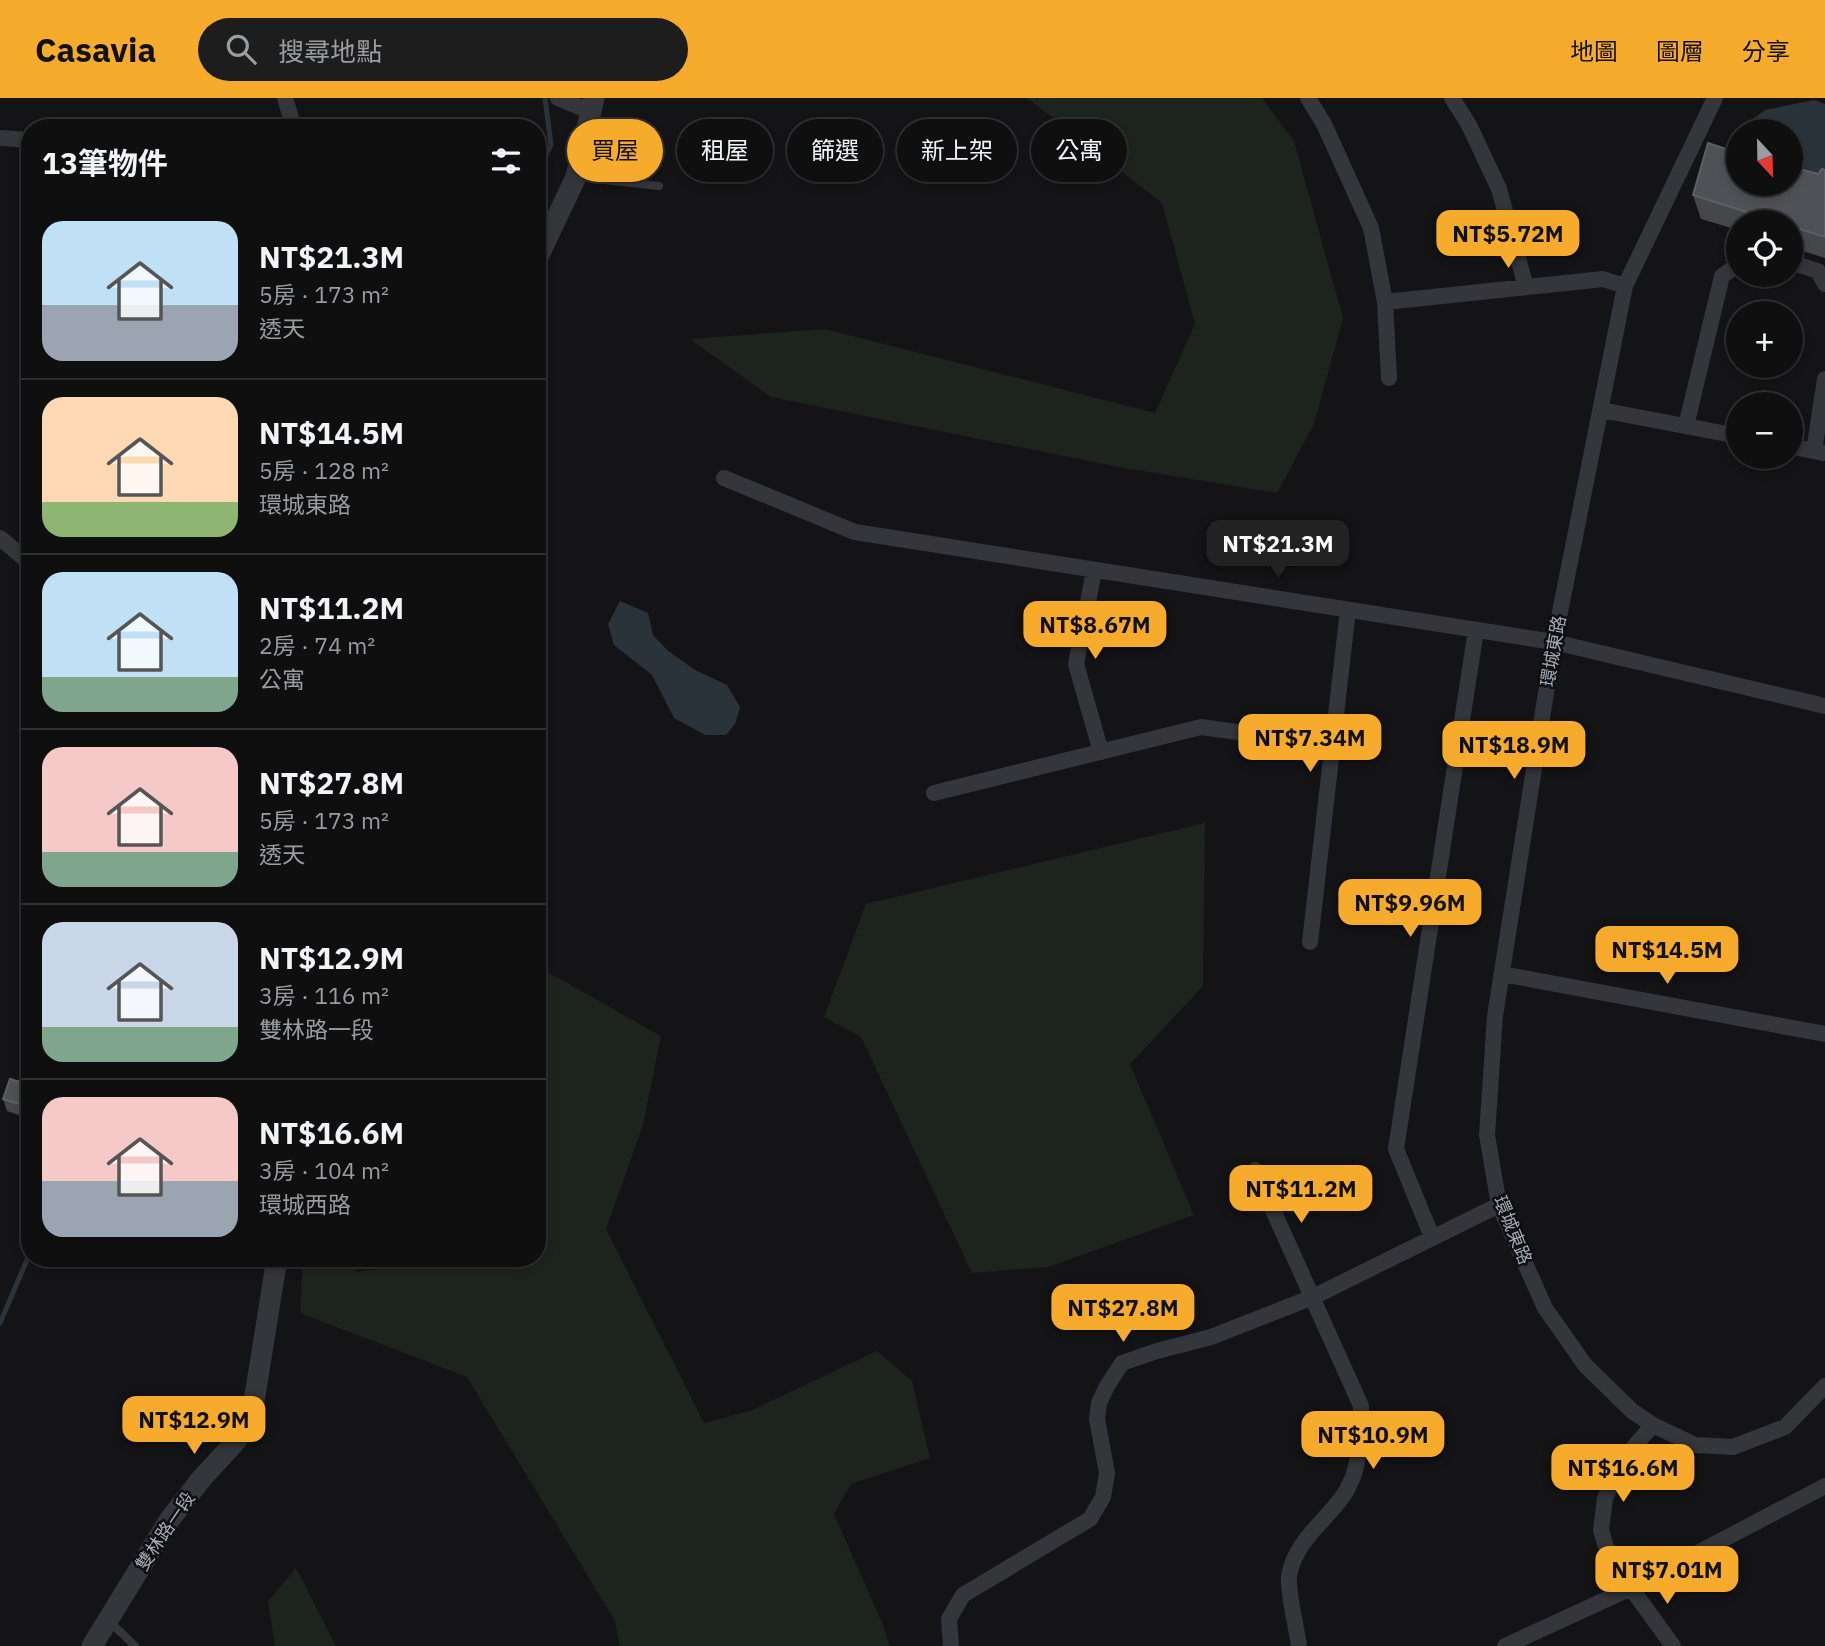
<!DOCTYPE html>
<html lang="zh-TW">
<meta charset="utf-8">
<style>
:root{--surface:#0f0f10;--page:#1d1d1e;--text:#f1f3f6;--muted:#9b9c9f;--line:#2f2f30;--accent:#f6ab2c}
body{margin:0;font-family:"IBM Plex Sans","Noto Sans TC",sans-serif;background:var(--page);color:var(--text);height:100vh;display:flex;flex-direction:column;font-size:26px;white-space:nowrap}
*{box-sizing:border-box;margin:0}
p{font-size:23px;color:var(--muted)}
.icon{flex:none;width:38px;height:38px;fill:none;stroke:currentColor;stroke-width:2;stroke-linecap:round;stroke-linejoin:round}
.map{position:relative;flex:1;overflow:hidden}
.sheet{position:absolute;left:21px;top:21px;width:525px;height:1148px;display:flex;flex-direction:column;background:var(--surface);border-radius:28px;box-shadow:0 4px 10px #0003,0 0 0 2px var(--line)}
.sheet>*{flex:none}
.banner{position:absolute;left:567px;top:21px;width:665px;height:63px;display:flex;gap:14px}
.needle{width:46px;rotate:158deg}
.controls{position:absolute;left:1726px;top:21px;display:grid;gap:14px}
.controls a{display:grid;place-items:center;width:77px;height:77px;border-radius:50%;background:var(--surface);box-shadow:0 4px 10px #0003,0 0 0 2px var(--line);font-size:35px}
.price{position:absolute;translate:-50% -60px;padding:0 16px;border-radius:14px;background:var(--accent);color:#111;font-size:23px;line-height:46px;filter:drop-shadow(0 2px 4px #0008)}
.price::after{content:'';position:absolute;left:50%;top:42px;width:21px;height:16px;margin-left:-10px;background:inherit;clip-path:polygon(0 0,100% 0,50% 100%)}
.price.on{background:#222;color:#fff}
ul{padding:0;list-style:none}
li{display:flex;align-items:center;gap:21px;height:175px;padding:0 21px}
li+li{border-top:2px solid var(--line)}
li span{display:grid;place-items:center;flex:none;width:196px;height:140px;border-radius:21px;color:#555}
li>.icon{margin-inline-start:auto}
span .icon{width:84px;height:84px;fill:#fffc;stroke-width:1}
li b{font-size:30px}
h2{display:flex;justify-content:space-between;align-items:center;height:84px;padding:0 21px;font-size:30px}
.tag{padding:0 24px;border-radius:32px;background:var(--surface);box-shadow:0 4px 10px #0003,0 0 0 2px var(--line);font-size:24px;line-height:63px}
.tag.on{background:var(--accent);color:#111}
header{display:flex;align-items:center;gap:42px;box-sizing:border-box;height:98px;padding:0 35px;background:var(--accent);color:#111}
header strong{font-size:33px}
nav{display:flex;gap:38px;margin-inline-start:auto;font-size:24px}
.search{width:490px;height:63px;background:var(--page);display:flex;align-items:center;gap:18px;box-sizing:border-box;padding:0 24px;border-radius:38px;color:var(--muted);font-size:26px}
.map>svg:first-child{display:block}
.green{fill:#1c241d}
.water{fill:#2a333a}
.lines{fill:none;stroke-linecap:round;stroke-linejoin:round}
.stream{stroke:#2a333a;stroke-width:5}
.service{stroke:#35363b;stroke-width:8}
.minor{stroke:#35363b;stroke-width:16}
.tertiary{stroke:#35363b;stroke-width:21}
.wall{fill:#45474b}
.shaded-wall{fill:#2d2e31}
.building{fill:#505157;stroke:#5d5f66;stroke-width:2}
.labels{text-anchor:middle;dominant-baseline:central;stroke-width:5;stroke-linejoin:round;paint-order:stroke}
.street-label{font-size:18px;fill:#a5abb6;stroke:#0f0f11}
</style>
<header>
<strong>Casavia</strong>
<div class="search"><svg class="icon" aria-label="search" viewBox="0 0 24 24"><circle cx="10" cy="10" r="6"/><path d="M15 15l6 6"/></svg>搜尋地點</div>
<nav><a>地圖</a><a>圖層</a><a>分享</a></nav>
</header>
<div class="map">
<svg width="1825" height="1548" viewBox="0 0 1825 1548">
<rect width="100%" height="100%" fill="#141416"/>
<!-- green -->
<path class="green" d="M1027,0H1262L1294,43L1343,220L1314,326L1277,395L1124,370L771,299L690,241L825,231L1155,315L1195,226L1162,105Z
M1205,725L1203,888L1130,966L1194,1117L1048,1169L972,1175L861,939L824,919L866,806Z
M537,868L661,938L643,1027L606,1131L704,1325L750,1313L877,1253L912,1283L930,1360L851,1386L834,1416L883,1527L890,1548H620L615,1523L467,1279L300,1215L303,1160H354L356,1174L448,1160H537Z
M296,1470L336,1548H275L268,1503Z"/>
<!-- water -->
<path class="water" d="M1814,2L1825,6V79L1790,72V33H1738V47L1730,38L1765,12Z
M620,503L648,515L653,537L667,552L695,572L727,587L740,609L735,626L726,637H705L674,620L652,577L614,547L608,526Z"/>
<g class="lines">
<!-- stream -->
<path class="stream" d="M537,74L551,47L545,0
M0,1225L30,1155"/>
<!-- service -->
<path class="service" d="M578,79L659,88
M27,705H30
M110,1524L135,1548"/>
<!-- minor -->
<path class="minor" d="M285,0L294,30
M558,0L592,14
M1308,0L1324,26L1371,130L1385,204L1389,280
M1452,0L1469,27L1499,91L1526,189
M1715,0L1625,188L1554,544L1495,918L1487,1037L1499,1107L1545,1210L1585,1267L1632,1313L1653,1327L1695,1347L1733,1349L1785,1329L1825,1288
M0,40L30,42
M1790,164L1818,173L1825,186
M1385,204L1603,181L1625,188
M1601,312L1738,338
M1686,328L1722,178L1738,167
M1790,348L1823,355
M1814,353L1825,281
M724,380L855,434L1554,544L1825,608
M0,440L30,465
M1094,473L1076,566L1101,654
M934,695L1201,629L1332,647
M1310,844L1348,512
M1502,876L1825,936
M1255,1072L1361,1308C1361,1337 1361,1373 1343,1398C1324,1425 1295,1443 1289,1478C1287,1492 1297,1532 1299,1548
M1432,1139L1396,1051L1476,532
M1653,1327L1624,1360L1605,1400L1601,1432L1606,1449L1631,1490L1673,1548
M951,1548L949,1521L963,1497L1090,1421L1103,1399L1107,1375L1097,1321L1099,1305L1107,1288L1122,1265L1157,1253L1211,1239L1313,1199L1499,1107
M1505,1548L1631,1490L1825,1388"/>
<!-- tertiary -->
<path class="tertiary" d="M537,161L576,79L594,0
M92,1548L170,1421L202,1380L237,1342L253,1310L277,1160"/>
</g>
<!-- wall -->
<path class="wall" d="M1825,72V160L1790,149V124H1738V132L1701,121L1693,97L1796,75L1818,76Z
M30,987V1013L28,1020L7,1013L3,1001Z"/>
<!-- shaded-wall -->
<path class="shaded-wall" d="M30,987V1013L28,1020L23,1007Z"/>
<!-- building -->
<path class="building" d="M1708,45L1738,55V86H1790V73L1796,75L1800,71L1818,76L1822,71L1825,72V139L1790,128V124H1778L1693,97Z
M10,981L30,987L23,1007L3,1001Z"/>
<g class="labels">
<!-- street labels -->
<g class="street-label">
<text transform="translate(1553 553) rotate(-80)">環城東路</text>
<text transform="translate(1513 1132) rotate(68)">環城東路</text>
<text transform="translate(165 1433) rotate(-56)">雙林路一段</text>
</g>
</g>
</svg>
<div class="controls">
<a><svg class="needle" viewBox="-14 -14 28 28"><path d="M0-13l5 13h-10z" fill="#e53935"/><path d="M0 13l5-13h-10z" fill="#9b9c9f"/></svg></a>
<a><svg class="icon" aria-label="locate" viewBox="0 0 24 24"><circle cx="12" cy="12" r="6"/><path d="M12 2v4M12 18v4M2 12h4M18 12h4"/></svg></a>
<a>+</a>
<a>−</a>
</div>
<b class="price" style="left:1508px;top:172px">NT$5.72M</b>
<b class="price on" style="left:1278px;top:482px">NT$21.3M</b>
<b class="price" style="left:1095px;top:563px">NT$8.67M</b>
<b class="price" style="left:1310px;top:676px">NT$7.34M</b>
<b class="price" style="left:1514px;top:683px">NT$18.9M</b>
<b class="price" style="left:1410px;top:841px">NT$9.96M</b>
<b class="price" style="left:1667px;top:888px">NT$14.5M</b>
<b class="price" style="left:1301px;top:1127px">NT$11.2M</b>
<b class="price" style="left:1123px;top:1246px">NT$27.8M</b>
<b class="price" style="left:194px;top:1358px">NT$12.9M</b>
<b class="price" style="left:1373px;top:1373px">NT$10.9M</b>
<b class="price" style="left:1623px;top:1406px">NT$16.6M</b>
<b class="price" style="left:1667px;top:1508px">NT$7.01M</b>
<div class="banner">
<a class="tag on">買屋</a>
<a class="tag">租屋</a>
<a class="tag">篩選</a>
<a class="tag">新上架</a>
<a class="tag">公寓</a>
</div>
<section class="sheet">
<h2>13筆物件<svg class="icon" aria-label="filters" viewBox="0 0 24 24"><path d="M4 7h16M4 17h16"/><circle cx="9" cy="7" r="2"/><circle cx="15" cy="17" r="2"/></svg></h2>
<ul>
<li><span style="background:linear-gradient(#bfe0f5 60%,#9aa5b1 0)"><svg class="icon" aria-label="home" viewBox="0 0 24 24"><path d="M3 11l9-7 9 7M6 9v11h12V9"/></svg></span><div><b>NT$21.3M</b><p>5房 · 173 m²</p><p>透天</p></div></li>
<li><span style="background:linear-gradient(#ffd9b3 75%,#8fb573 0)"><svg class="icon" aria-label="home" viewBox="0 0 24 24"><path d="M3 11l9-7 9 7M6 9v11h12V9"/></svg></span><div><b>NT$14.5M</b><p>5房 · 128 m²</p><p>環城東路</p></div></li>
<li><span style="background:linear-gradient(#bfe0f5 75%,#7fa58c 0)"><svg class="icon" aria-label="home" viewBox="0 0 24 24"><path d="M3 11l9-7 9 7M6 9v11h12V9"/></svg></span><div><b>NT$11.2M</b><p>2房 · 74 m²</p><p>公寓</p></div></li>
<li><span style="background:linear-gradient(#f6c9c9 75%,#7fa58c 0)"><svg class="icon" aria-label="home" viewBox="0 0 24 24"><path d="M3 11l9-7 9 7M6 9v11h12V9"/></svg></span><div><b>NT$27.8M</b><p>5房 · 173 m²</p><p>透天</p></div></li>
<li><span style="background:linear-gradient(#c9d6e8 75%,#7fa58c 0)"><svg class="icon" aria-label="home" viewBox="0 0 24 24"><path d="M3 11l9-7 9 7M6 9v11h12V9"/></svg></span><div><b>NT$12.9M</b><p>3房 · 116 m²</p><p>雙林路一段</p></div></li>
<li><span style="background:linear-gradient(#f6c9c9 60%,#9aa5b1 0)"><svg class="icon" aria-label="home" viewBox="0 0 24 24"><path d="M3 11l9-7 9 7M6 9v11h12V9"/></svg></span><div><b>NT$16.6M</b><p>3房 · 104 m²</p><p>環城西路</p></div></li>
</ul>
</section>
</div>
